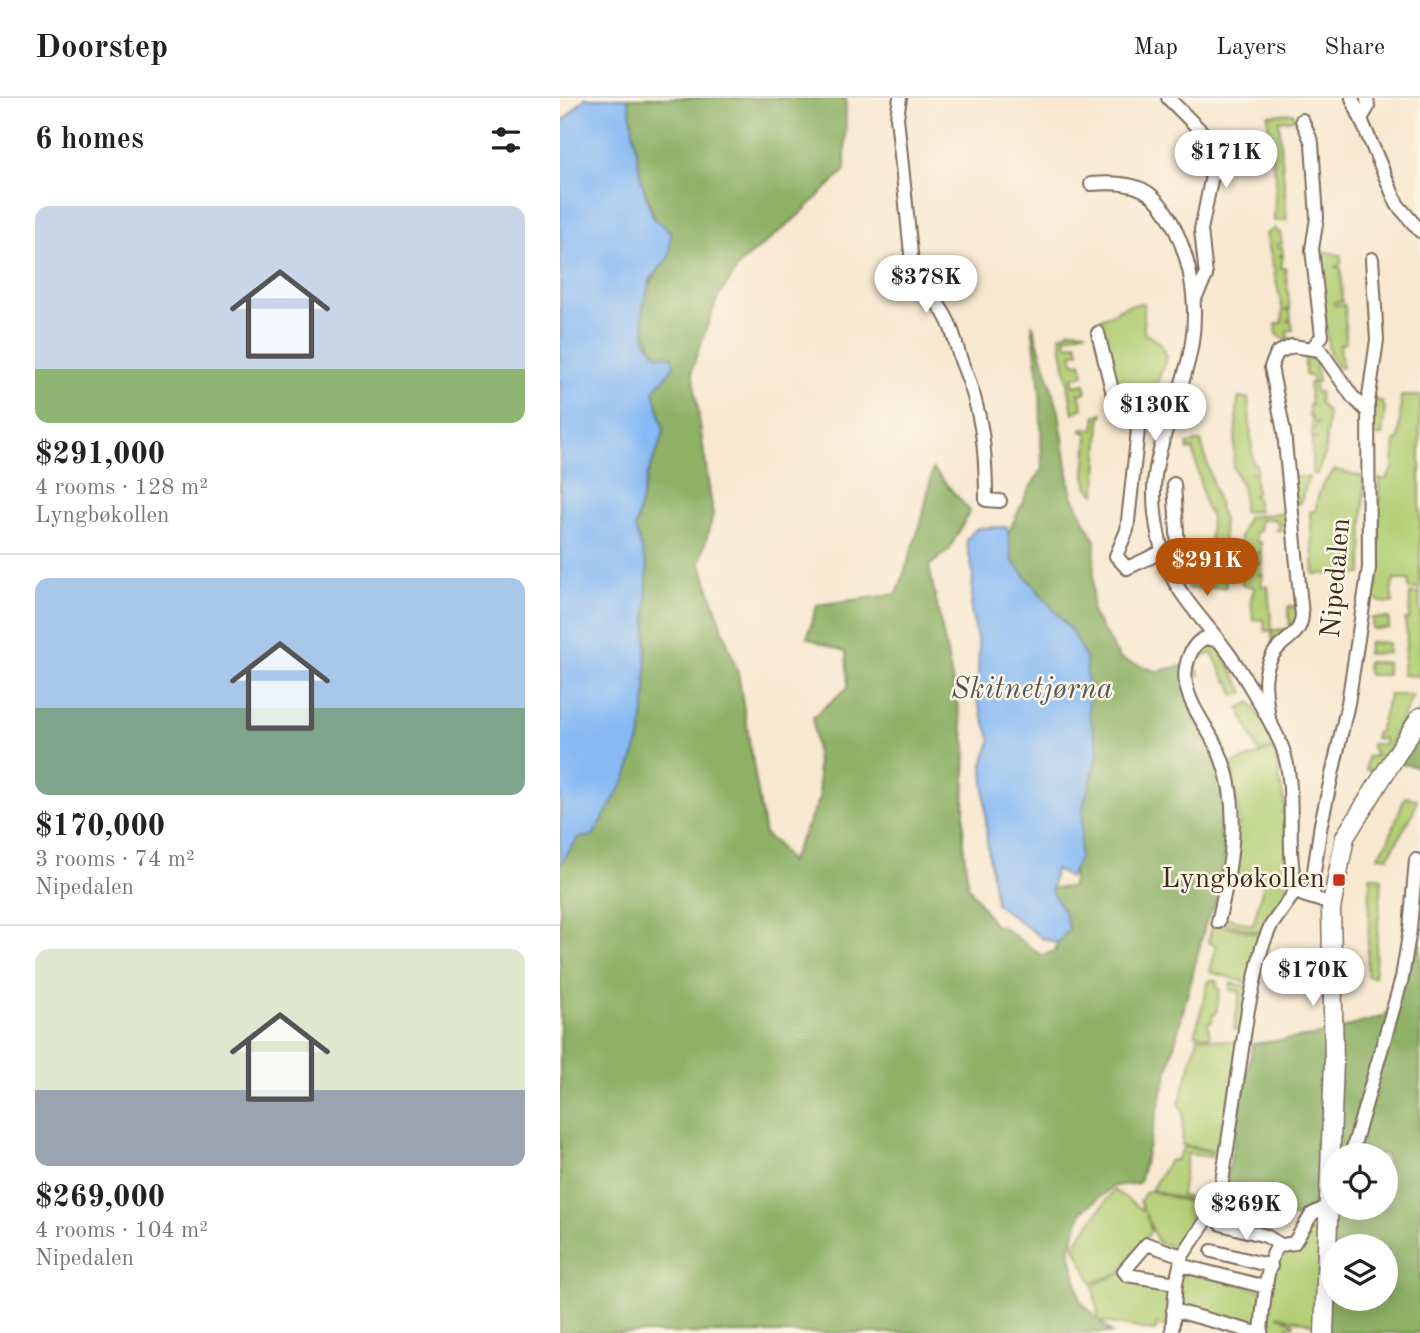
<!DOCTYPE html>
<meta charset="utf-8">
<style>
:root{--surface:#fff;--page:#f6f6f6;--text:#222;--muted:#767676;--line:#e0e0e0;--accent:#b45309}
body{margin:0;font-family:"Old Standard TT",serif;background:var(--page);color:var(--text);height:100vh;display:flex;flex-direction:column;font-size:26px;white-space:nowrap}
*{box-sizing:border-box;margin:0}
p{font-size:23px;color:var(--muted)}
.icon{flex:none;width:38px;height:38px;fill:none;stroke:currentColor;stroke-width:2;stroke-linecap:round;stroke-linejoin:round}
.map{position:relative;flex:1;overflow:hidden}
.sheet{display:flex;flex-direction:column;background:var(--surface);width:560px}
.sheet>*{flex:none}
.tools{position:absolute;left:761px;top:1045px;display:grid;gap:14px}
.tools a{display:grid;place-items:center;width:77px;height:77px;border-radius:50%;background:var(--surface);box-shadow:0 4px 18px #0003;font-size:35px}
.price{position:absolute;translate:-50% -60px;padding:0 16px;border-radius:24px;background:#fff;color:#222;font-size:23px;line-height:46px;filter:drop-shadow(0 2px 4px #0008)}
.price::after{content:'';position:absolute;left:50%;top:42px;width:21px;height:16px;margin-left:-10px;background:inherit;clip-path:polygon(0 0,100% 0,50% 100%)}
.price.current{background:var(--accent);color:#fff}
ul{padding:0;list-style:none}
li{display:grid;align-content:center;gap:14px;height:371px;padding:0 35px}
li+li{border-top:2px solid var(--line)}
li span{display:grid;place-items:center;height:217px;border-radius:14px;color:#555}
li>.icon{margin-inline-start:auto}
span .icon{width:126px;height:126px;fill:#fffc;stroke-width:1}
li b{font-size:30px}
h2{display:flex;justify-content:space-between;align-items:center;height:84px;padding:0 35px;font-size:30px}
header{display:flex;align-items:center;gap:42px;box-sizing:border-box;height:98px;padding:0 35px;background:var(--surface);border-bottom:2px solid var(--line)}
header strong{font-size:33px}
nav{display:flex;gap:38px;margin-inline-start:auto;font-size:24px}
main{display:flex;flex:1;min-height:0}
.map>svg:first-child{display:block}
.green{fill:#b3ce74;stroke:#777c49;stroke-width:2}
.forest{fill:#8eb166;stroke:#646e42;stroke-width:2;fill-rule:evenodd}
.water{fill:#87baf4;stroke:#617289;stroke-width:2}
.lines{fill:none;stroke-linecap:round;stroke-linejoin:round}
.street-casing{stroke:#7d6c5c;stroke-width:16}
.secondary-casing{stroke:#7d6c5c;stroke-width:21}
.street{stroke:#fff;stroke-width:12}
.secondary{stroke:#fff;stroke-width:18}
.poi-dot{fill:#c8321e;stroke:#fcf5e5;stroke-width:2.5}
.labels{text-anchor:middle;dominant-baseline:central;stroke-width:5;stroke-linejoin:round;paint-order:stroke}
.street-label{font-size:28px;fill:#3b2a1e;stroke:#fcf5e5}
.poi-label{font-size:28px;fill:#3b2a1e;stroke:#fcf5e5;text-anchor:end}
.water-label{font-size:30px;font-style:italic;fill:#52555e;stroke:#fcf5e5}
</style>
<header>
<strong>Doorstep</strong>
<nav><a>Map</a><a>Layers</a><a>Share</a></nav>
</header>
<main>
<section class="sheet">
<h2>6 homes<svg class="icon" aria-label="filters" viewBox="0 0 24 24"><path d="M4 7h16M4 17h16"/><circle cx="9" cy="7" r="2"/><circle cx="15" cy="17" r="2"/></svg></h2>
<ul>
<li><span style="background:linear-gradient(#c9d6e8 75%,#8fb573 0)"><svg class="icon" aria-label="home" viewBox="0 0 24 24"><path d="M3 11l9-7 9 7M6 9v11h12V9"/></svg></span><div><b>$291,000</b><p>4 rooms · 128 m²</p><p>Lyngbøkollen</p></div></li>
<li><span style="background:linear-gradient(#a9c7e8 60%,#7fa58c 0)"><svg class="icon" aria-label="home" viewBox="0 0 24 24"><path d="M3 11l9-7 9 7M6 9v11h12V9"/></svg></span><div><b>$170,000</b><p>3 rooms · 74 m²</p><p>Nipedalen</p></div></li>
<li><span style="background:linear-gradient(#dfe7d0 65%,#9aa5b1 0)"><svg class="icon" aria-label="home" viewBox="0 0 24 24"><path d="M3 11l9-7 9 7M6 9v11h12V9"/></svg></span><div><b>$269,000</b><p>4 rooms · 104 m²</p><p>Nipedalen</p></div></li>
</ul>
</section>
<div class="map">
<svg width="860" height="1235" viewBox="0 0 860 1235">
<rect width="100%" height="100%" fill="#fcf5e5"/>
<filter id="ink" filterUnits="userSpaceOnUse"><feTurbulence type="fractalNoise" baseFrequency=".0143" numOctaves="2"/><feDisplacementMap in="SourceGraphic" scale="14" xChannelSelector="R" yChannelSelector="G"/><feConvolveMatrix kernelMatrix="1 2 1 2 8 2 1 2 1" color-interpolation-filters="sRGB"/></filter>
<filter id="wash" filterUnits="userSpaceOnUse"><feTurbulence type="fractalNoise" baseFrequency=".00686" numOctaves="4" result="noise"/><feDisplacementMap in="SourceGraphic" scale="28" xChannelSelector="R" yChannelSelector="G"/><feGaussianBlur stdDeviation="1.57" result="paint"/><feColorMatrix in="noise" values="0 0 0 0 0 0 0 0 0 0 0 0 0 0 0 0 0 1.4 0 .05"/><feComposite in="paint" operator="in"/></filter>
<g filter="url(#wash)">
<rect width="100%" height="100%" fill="#f8e8d0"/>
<!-- green -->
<path class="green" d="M733,15L735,21L719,23L727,122L714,123L716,78L708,43V17Z
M716,130V134H720L722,146H717V149H722L723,156L719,158H723L721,170H725L730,211L725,212H730L731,222L727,223H731L733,232L727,233L728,241H734L729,246L717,236L716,226L722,225L723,214L706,136Z
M757,152L781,157V166L776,169L781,170L782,204H774V207H785L786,245L780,246L782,270L777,269L769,254Z
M584,205V235L600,245L607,259L595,291L574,312L555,292L537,223L566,208Z
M510,232L527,233L505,239L507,247L517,245L519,254L512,256L514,265L521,264L524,277L512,280L514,288L525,286L526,294L519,296L523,310L513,315L500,238Z
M745,261H755L758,284L754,285L755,294H760L759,304L768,316L765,356L757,376H752V341H758L752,340V328L755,330L758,325H752V319L749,318V307H751L749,285H752V279L745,277Z
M841,298H860V578L843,577V571L847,538L845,521H849L850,495L859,496L860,491H849V482H834L831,493L833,505L820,504L814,499L819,473V381L825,382L833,371L835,342H839Z
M678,300H688L693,366H696L697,374L692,375L695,377L696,395L693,398L696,399L699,413L683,414V391L673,369Z
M814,302L821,303L825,310L822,338H813Z
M543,315L540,324L536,396L528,390L525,377L528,336L522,333L523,330L534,331L536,317Z
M641,343L663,423L666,489L629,491L622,479L647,480L651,419L645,407L633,351L628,352L627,346Z
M775,372L804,379L802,476H754L750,414L756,412C757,393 762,385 775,372Z
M731,379H749L740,405L735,406Z
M728,414L730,433L716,432L721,425H716L715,421L700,422V433L696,434V444H701V454L697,455L702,456V464L696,466H702L703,476L698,477H703L701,488H708L712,532L730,531L728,509L739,507L738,523L713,550L712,533H705L704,521L693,522L691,500L695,489L682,487L680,438L687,419Z
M812,520H829V530L812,531Z
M809,544L828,545V555L807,556Z
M653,545L662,554L684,594L674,598L670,583L667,584L652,555L638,561L636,569L640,577L629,581L639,552Z
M807,564L827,565V577H808Z
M829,597H853L818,673L806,672L807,659L816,658L811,646H824V641L815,640V634H819Z
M691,604L711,638L713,650L699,655L679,610Z
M714,651L726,713L720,715L726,714C727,751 738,811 699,834L666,826V819L693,827L704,785L674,777L679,721L672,666Z
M845,699L857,701L853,715L828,759L818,758L828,743Z
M810,778L822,780L814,879L807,878Z
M653,826L699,836L691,885L650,874L656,848L648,844Z
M649,882L657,883V890L660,891L656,916H653L652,924H648L650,939L635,936Z
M671,885L690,889L683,933L674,931L680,893L670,892Z
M638,939L681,945L662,1054L622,1047L623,1013L619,1006Z
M624,1049L652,1054V1059L627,1056L621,1098L648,1102L644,1093L656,1097L651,1109L591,1092L609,1063L616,1062Z
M554,1092L584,1113L580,1103L586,1094L591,1093L651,1111L620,1150L598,1145L586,1116L591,1133L560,1174L532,1185L514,1147Z
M748,1134L758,1135L761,1161L759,1228L717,1217L734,1225L733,1228H728L726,1235H704L718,1157Z
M625,1172L704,1193L699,1230L619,1211L620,1178Z
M560,1176L610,1186L608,1229L597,1227L595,1233L539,1223L533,1187Z"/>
<!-- forest -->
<path class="forest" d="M68,0H286L285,72L237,119L181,165L157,201L132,271L153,417L140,464L178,575L205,737L217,746L230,764L260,700L253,619L288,589L286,554L247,540L257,507L337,496L362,421L373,371L410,413L389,452L369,468L406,648L403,743L408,787L434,827L441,828L481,857L496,853V822L484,797L493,790L512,789L520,711L437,459L469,391L482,371L480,293L472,225L499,314L511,395L535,443L532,514L560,561L596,573L628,567L640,605L673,679L660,796L646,824L579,1085L554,1088L522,1113L510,1150L520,1203L552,1235H0V767L80,641L86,599L87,469L75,430L87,378L104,335L94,293L97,257C71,221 83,189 109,159L81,82Z
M860,612V669L829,664Z
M860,792V1235H768L769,1104L735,1120L663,1100L693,946L760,937L825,918L850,869L851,801ZM774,1057H826V1110H774ZM774,1148H826V1200H774Z"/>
<!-- water -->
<path class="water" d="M25,0H68L81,82L93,120L111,134L109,159L90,182L82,213L86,243L97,257L112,258L114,268L94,293L104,334L87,378L75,430L87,469L86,599L80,641L66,680L33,738L18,740L0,767V26Z
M447,429L452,462L513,535L526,561L529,617L539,652L523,710L519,761L509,780L495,771L491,793L504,814L509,831L498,845L482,840L436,806L427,744L423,666L431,642L417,602L419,549L411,513L413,475L406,442L417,430Z"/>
</g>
<g filter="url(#ink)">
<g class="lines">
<!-- street casing -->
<g class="street-casing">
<path id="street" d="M340,0L337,19L352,165C357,186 376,199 386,219C394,233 396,249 402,265C422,313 426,350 426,402L440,403
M608,0L644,36L655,62L641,132L646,178L635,200
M792,0L837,106L860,133
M801,21L808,9L807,0
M742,22L752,45L757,120L752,151L762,238L753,249
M531,86C574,82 596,89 615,131C636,176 640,227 625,275C615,310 600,341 595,377C592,403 596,431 603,456C612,491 642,520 663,548C681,571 708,618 720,644C740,689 723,750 737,791L743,797L772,806
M538,235L553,296L572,314L578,332L567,432L556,458L567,470L602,454
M612,478L618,449L614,386
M709,620C706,597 700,576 714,555C724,540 741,538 742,517L724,334L711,269L717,255L732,248L760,252L792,298L808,314
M754,800L752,787L761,726L788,605L809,470L808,305L817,242L812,161
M658,824C671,770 682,712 661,659C652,634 630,611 626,586C623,570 630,545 646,540L659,543
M791,1057L842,880L850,831L856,762
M661,1126L706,1138L721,1147
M652,1153L711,1168
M620,1167L706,1189
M616,1185L567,1177L564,1173L587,1146L622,1158
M613,1212L697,1235
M612,1235L616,1185L622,1158L659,1104L688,911L702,849L710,829L737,791
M701,1235C702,1220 707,1159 717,1150C721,1146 729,1146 734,1145L752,1116L770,1107"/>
</g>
<!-- secondary casing -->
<g class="secondary-casing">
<path id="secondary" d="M764,1235L774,963L771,811L785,739L860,619"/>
</g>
<!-- street -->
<use href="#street" class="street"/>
<!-- secondary -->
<use href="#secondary" class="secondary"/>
</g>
</g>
<!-- markers -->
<rect class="poi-dot" x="772" y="775" width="14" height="14" rx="3.5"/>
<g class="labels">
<!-- street labels -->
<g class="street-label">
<text transform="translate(777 480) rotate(-85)">Nipedalen</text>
</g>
<!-- poi labels -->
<g class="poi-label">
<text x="765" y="782">Lyngbøkollen</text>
</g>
<!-- water labels -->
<g class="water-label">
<text x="472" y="592">Skitnetjørna</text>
</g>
</g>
</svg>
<div class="tools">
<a><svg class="icon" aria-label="locate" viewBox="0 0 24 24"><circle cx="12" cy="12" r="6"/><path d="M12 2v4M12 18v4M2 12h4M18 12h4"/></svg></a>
<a><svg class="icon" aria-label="layers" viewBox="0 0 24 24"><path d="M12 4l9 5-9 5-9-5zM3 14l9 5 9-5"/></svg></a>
</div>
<b class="price" style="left:666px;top:92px">$171K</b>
<b class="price" style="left:366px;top:217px">$378K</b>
<b class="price" style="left:595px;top:345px">$130K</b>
<b class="price current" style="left:647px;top:500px">$291K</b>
<b class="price" style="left:753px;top:910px">$170K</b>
<b class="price" style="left:686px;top:1144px">$269K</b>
</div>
</main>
